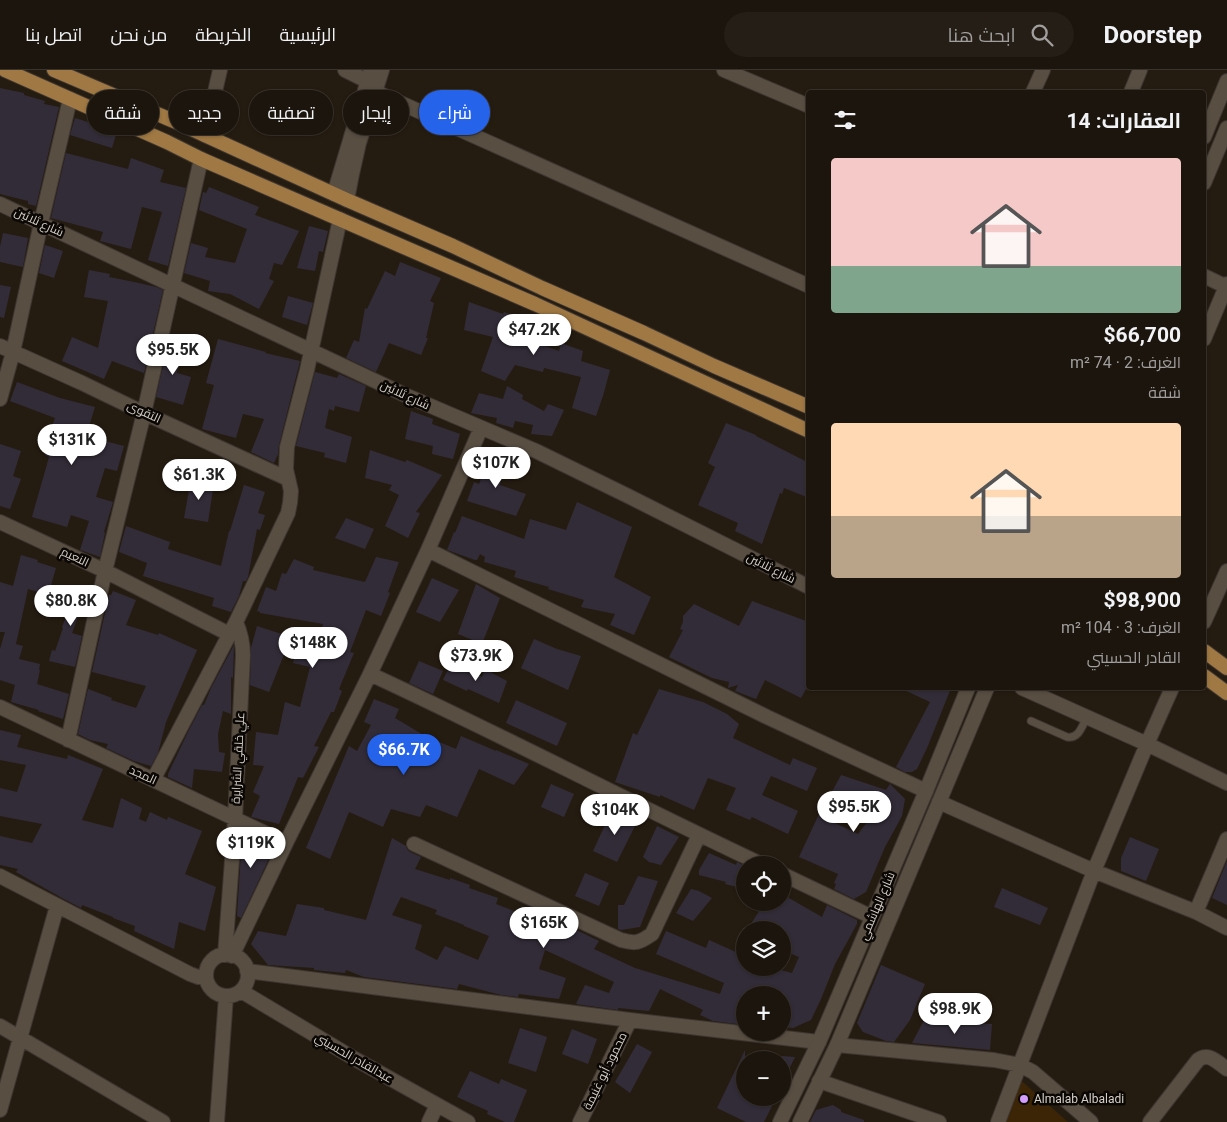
<!DOCTYPE html>
<html lang="ar">
<meta charset="utf-8">
<style>
:root{--surface:#1c150d;--page:#251e16;--text:#f1f3f6;--muted:#a09f9d;--line:#3a342e;--accent:#2563eb}
body{margin:0;font-family:Roboto,Cairo,sans-serif;background:var(--page);color:var(--text);direction:rtl;height:100vh;display:flex;flex-direction:column;font-size:19px;white-space:nowrap}
*{box-sizing:border-box;margin:0}
p{font-size:16px;color:var(--muted)}
.icon{flex:none;width:28px;height:28px;fill:none;stroke:currentColor;stroke-width:2;stroke-linecap:round;stroke-linejoin:round}
.map{position:relative;flex:1;overflow:hidden;direction:ltr}
.side{position:absolute;left:806px;top:20px;width:400px;height:600px;display:flex;flex-direction:column;background:var(--surface);border-radius:5px;box-shadow:0 1px 4px #0004,0 0 0 1px var(--line);direction:rtl}
.side>*{flex:none}
.hud{position:absolute;left:15px;top:20px;width:475px;height:45px;direction:rtl;display:flex;gap:10px}
.fabs{position:absolute;left:736px;top:786px;display:grid;gap:10px}
.fabs a{display:grid;place-items:center;width:55px;height:55px;border-radius:50%;background:var(--surface);box-shadow:0 1px 4px #0004,0 0 0 1px var(--line);font-size:25px}
.price{position:absolute;translate:-50% -42px;padding:0 11px;border-radius:18px;background:#fff;color:#222;font-size:16px;line-height:32px;filter:drop-shadow(0 1px 2px #0008)}
.price::after{content:'';position:absolute;left:50%;top:30px;width:15px;height:11px;margin-left:-8px;background:inherit;clip-path:polygon(0 0,100% 0,50% 100%)}
.price.current{background:var(--accent);color:#fff}
ul{padding:0;list-style:none}
li{display:grid;align-content:center;gap:10px;height:265px;padding:0 25px}
li span{display:grid;place-items:center;height:155px;border-radius:5px;color:#555}
li>.icon{margin-inline-start:auto}
span .icon{width:90px;height:90px;fill:#fffc;stroke-width:1}
li b{font-size:21px}
h2{display:flex;justify-content:space-between;align-items:center;height:60px;padding:0 25px;font-size:21px}
.pill{padding:0 18px;border-radius:22px;background:var(--surface);box-shadow:0 1px 4px #0004,0 0 0 1px var(--line);font-size:18px;line-height:45px}
.pill.current{background:var(--accent);color:#fff}
header{display:flex;align-items:center;gap:30px;box-sizing:border-box;height:70px;padding:0 25px;background:var(--surface);border-bottom:1px solid var(--line)}
header strong{font-size:24px}
nav{display:flex;gap:28px;margin-inline-start:auto;font-size:18px}
.search{width:350px;height:45px;background:var(--page);display:flex;align-items:center;gap:12px;box-sizing:border-box;padding:0 18px;border-radius:28px;color:var(--muted);font-size:19px}
.map>svg:first-child{display:block}
.green{fill:#3b2506}
.building{fill:#322c38;fill-rule:evenodd}
.lines{fill:none;stroke-linecap:round;stroke-linejoin:round}
.service-casing{stroke:#3e3631;stroke-width:9}
.minor-casing{stroke:#3e3631;stroke-width:16}
.tertiary-casing{stroke:#3e3631;stroke-width:16}
.secondary-casing{stroke:#3e3631;stroke-width:16}
.primary-casing{stroke:#3e3631;stroke-width:16}
.service{stroke:#584e42;stroke-width:7}
.minor{stroke:#584e42;stroke-width:14}
.tertiary{stroke:#584e42;stroke-width:14}
.secondary{stroke:#584e42;stroke-width:14}
.primary{stroke:#9f7843;stroke-width:14}
.poi-dot{fill:#d39cfd;stroke:#0b0704;stroke-width:2}
.labels{text-anchor:middle;dominant-baseline:central;stroke-width:5;stroke-linejoin:round;paint-order:stroke}
.street-label{font-size:12px;fill:#d6d0c9;stroke:#0b0704}
.poi-label{font-size:12px;fill:#d6d0c9;stroke:#0b0704;text-anchor:start}
</style>
<header>
<strong>Doorstep</strong>
<div class="search"><svg class="icon" aria-label="search" viewBox="0 0 24 24"><circle cx="10" cy="10" r="6"/><path d="M15 15l6 6"/></svg>ابحث هنا</div>
<nav><a>الرئيسية</a><a>الخريطة</a><a>من نحن</a><a>اتصل بنا</a></nav>
</header>
<div class="map">
<svg width="1227" height="1052" viewBox="0 0 1227 1052">
<rect width="100%" height="100%" fill="#251c11"/>
<!-- green -->
<path class="green" d="M1015,1005L1068,1052H997Z"/>
<!-- building -->
<path class="building" d="M0,18L24,23V25L45,31L44,34L59,37L36,136L28,134V131L0,124Z
M75,48L117,61L112,78L70,65Z
M66,83L128,99L131,88L164,100L160,112L186,118L168,196L148,190L162,142L142,137L131,179L100,171L103,162L51,148Z
M209,117L259,137L255,145L299,161L282,195L274,193L269,209L274,211L259,239L230,224L208,221L210,211L184,203L191,173L208,178L205,187L235,193L247,159L199,140L203,122L206,123Z
M309,156L328,161L323,182L319,181L315,201L297,198Z
M3,163L28,168L23,197L0,192V177Z
M45,175L63,181L54,208L39,203Z
M400,192L441,208L430,231L434,233L426,268H428L421,285L389,273L376,302L346,288L354,270L359,272L365,238L367,239L385,201L395,206Z
M89,200L110,204L109,207L139,213L156,217L163,220L144,303L112,291L104,309L62,291L72,267L98,278L108,231L84,227Z
M0,215L11,217L4,248L0,247Z
M288,226L313,233L307,255L282,247Z
M469,232L503,244L504,242L525,250L519,267L559,281L561,273L583,281L581,291L610,300L603,326L596,346L572,338L581,307L544,298L543,302L515,295L505,311L481,301L493,267L464,260Z
M218,269L266,282L265,283L300,291L279,375L278,384L274,393L251,382L264,349L243,344L236,368L202,359L214,315L206,313Z
M169,270L184,274L177,303L191,307L183,335L156,327Z
M315,302L337,308L339,304L366,316L359,342L335,336L334,341L329,339L325,358L352,367L346,393L324,387L325,383L296,376Z
M17,312L60,328L95,337L86,366L124,376L117,401L105,398L96,427L113,432L104,462L105,463L100,487L80,480L89,451L71,445L67,457L32,447L49,387L45,385L54,356H52L55,348L10,331Z
M507,316L523,325L522,329L544,341L548,334L564,340L552,366L531,364L533,355L515,351L513,358L496,353L497,348L471,343L479,323L503,329Z
M411,341L433,349L432,354L460,364L453,389L432,384L433,376L405,369Z
M726,353L756,365V366L809,393V428L784,418L782,424L780,423L762,474L735,461L738,453L698,435L715,397L708,393Z
M0,374L21,381L13,406L21,409L10,439L0,436Z
M370,380L405,392L407,390L442,405L416,442L420,443L408,468L385,456L399,425L389,420L392,415L365,408Z
M491,383L506,386L500,415L526,424L516,446L467,431L474,412L479,414Z
M191,409L214,413L208,452L184,448Z
M244,415L265,422L258,443L265,445L260,460L257,459L248,507L246,511H243L239,526L231,542L212,536L214,528L143,506L147,493L119,482L126,456L170,472L168,479L221,496L229,461H230Z
M577,432L632,457L614,507L651,527L634,565L610,555L615,544L581,537L584,530L548,519L549,517L514,507L516,501L484,492L485,487L480,484L477,490H475L447,480L454,462L455,463L462,446L524,469L530,449L566,460Z
M346,448L374,459L365,479L335,468Z
M21,485L38,490L37,492L56,498L48,525L28,519L16,574L23,576L19,589L40,594L39,600H40L37,614L69,624L63,649L38,641L39,640L11,632L15,615L0,610V579L5,562H0V512L13,516Z
M376,487L399,492L388,522L390,523L381,546L366,540L350,582L354,583L339,619L342,621L334,642H331L314,676L319,677L303,708L298,707L279,754L251,747L260,726L253,722L264,696L253,695L256,662L278,665L285,632L300,637L310,597L293,593L298,569L318,575L323,554L260,543V542L257,541L266,517L276,521L282,503L286,504L294,489L314,497L313,500L365,512Z
M432,508L459,520L440,552L416,542Z
M476,514L500,528L482,574L458,564Z
M68,515L92,521L87,543L80,542L72,563L82,566L75,597L49,591L52,580L55,581L63,558L62,557L69,539L66,538L68,531L64,530Z
M113,521L136,530L126,555L158,565L159,563L197,580L166,652L158,683L151,696L134,691L106,678L108,674L90,670L78,664L88,619L112,628L111,630L136,638L146,616L92,602L109,525H111Z
M752,531L809,552V614L801,628L765,610L756,629L735,621L738,615L728,618L729,612L712,608L669,587L683,560L680,559L683,552V546L694,534L739,556Z
M257,556L291,567L269,622L250,615L251,578Z
M534,569L557,579L581,586L568,620L521,598Z
M234,575L233,608L231,607V644L223,641L218,664L219,682L225,683L222,702L194,699L192,718L168,707V704L189,660L202,635H204L211,618Z
M419,591L443,601L433,624L409,613Z
M452,591L482,607L485,599L507,611L499,633L468,619L467,621L443,610Z
M900,618H951L927,678L917,699L912,702H905L896,697L930,632Z
M659,619L703,632L727,644L739,654L733,668L790,695L793,688L817,698L807,721L771,706L762,725L798,741L788,764L752,747L750,750L726,740L736,718L708,708L694,740L660,725V727L615,712L633,663L637,665Z
M374,629L399,639L395,648L425,666L456,679L461,666L496,681V680L529,694L514,715L479,699L457,747L426,735L420,747L391,739L383,757L349,742L330,789L306,778L349,676L357,681L371,655L364,652Z
M516,630L567,653L557,676L506,653Z
M0,660L21,665L17,677L67,689L68,685L103,699L82,750L113,758L121,728L142,738L139,749L146,752L150,742L167,750L168,747L202,761L185,804L216,817L205,861L179,852L174,879L134,861L135,856L113,848V847L82,835L81,838L62,828L16,802L18,799L0,795V766L32,773L42,754L0,746V718L17,722L26,695L0,690Z
M841,705L886,720L890,714L905,729L902,746L885,777L866,822L854,829L834,819L836,814L834,813L838,804L799,787L819,744H820ZM841,736L871,747L858,764L833,752Z
M551,714L574,724L564,747L541,737Z
M611,742L639,748L617,792L593,781Z
M657,756L679,767L661,795L649,792L643,787Z
M245,763L255,768L273,780L241,848L237,846L242,768Z
M1130,767L1159,779L1146,811L1121,801V788Z
M392,768L406,776L407,779L410,782L421,787L415,799L450,810V808L470,815L469,818L498,828L496,834L561,860L564,854L599,871L594,879L635,898L720,924L724,913L656,884L666,861L706,878L709,870L745,886V898H773L792,903L799,887L782,880V860H747L765,832H782V824L822,847L827,835L857,850V854L835,894L821,929L811,950L793,958L782,957V925H745V955L713,951L700,945L703,940L660,919L649,941L618,938V940L576,934L585,915L609,923L614,912L545,880L539,899L566,908L559,929L519,924L518,927L501,925L459,914L457,919L364,907L346,900L345,903L314,900V898L268,895L251,874L258,861L286,866L297,834L324,838V840L366,850ZM401,827L437,840L435,844L464,855V856L489,866L478,890L445,876L437,890L415,879L422,855L392,845Z
M709,783L736,795L737,792L745,796V819L725,814L726,812L699,805V800Z
M1227,791V835L1212,828Z
M585,803L609,813L599,836L575,826Z
M638,806L658,811L640,857L621,860L618,859V835H624Z
M1002,818L1048,838L1040,855L994,837Z
M691,819L699,821L712,828L693,851L676,843Z
M881,895L925,914L910,950L894,972L886,971L863,962L857,953Z
M924,950L992,954L990,980L912,973Z
M520,958L547,967L536,1002L508,993Z
M572,959L597,969L588,994L562,984Z
M637,974L652,982L630,1023L615,1012Z
M745,980V1028H776L764,1052H746L717,1038Z
M782,986L795,987L782,1014Z
M470,1001L499,1014L501,1009L527,1020L514,1052H505L487,1044L488,1041L457,1027Z
M833,1035L841,1040V1042L864,1050V1052H810L816,1040Z"/>
<g class="lines">
<!-- service casing -->
<g class="service-casing">
<path id="service" d="M1031,651L1067,667C1079,669 1082,656 1087,647"/>
</g>
<!-- minor casing -->
<g class="minor-casing">
<path id="minor" d="M345,0L367,11
M724,0L809,36
M376,22L809,216
M1033,22L1043,0
M1131,22L1140,0
M205,65L220,0
M0,134L405,325L536,381L626,425L809,517
M1204,206L1227,217
M1204,269L1227,214
M0,276L82,313L144,343L288,409
M0,329L13,282L41,153L70,29
M0,452L105,501L229,564
M428,480L767,647L926,721
M1204,552L1227,501
M370,604C502,665 631,733 763,795
M1022,618L1147,674L1227,713
M0,637L286,773
M68,670L105,501L144,343L201,89
M153,710L236,552L288,443L290,433L291,421L286,399L287,377L307,300L340,149
M939,732L1094,801L1196,842L1227,858
M414,774L621,870C636,874 639,873 652,864L699,765
M782,804L872,847
M0,806L190,904L198,907H206
M1196,842L1227,769
M206 905a21 21 0 1 1 42 0a21 21 0 1 1-42 0Z
M225,885L235,749L243,585C243,573 241,564 236,552
M232,886L286,773L370,604L428,480L481,358
M247,901L630,950L819,972
M241,921L355,989L468,1052
M0,956L163,1052
M837,975L994,990L1020,995L1033,1002L1091,1052
M819,1011L939,1052
M0,1040L57,836
M217,1052L226,926
M429,1052L437,1035
M580,1052L630,950
M998,1052L1094,801L1147,674L1172,618
M1150,1052L1198,990C1209,982 1217,992 1227,999"/>
</g>
<!-- tertiary casing -->
<g class="tertiary-casing">
<path id="tertiary" d="M334,124L371,0
M347,130L352,104L359,73L382,0"/>
</g>
<!-- secondary casing -->
<g class="secondary-casing">
<path id="secondary" d="M1204,67L1227,11
M1204,113L1227,58
M780,1052L819,972L926,721L968,618
M800,1052L837,975L987,618"/>
</g>
<!-- primary casing -->
<g class="primary-casing">
<path id="primary" d="M5,0L167,72L201,89L535,234L809,361
M54,0L176,52L347,130L453,176L542,218L644,263L714,296L809,337
M1204,581L1227,598
M1204,606L1227,623"/>
</g>
<!-- service -->
<use href="#service" class="service"/>
<!-- minor -->
<use href="#minor" class="minor"/>
<!-- tertiary -->
<use href="#tertiary" class="tertiary"/>
<!-- secondary -->
<use href="#secondary" class="secondary"/>
<!-- primary -->
<use href="#primary" class="primary"/>
</g>
<!-- markers -->
<circle class="poi-dot" cx="1024" cy="1029" r="5"/>
<g class="labels">
<!-- street labels -->
<g class="street-label">
<text transform="translate(39 152) rotate(25)">شارع ثلاثين</text>
<text transform="translate(405 325) rotate(25)">شارع ثلاثين</text>
<text transform="translate(144 342) rotate(25)">التقوى</text>
<text transform="translate(75 487) rotate(25)">النعيم</text>
<text transform="translate(771 498) rotate(27)">شارع ثلاثين</text>
<text transform="translate(238 688) rotate(-87)">علي خلقي الشرايرة</text>
<text transform="translate(143 705) rotate(25)">المجد</text>
<text transform="translate(877 836) rotate(-67)">شارع الهاشمي</text>
<text transform="translate(354 988) rotate(30)">عبدالقادر الحسيني</text>
<text transform="translate(605 1001) rotate(-64)">محمود أبو غنيمة</text>
</g>
<!-- poi labels -->
<g class="poi-label">
<text x="1034" y="1029">Almalab Albaladi</text>
</g>
</g>
</svg>
<div class="fabs">
<a><svg class="icon" aria-label="locate" viewBox="0 0 24 24"><circle cx="12" cy="12" r="6"/><path d="M12 2v4M12 18v4M2 12h4M18 12h4"/></svg></a>
<a><svg class="icon" aria-label="layers" viewBox="0 0 24 24"><path d="M12 4l9 5-9 5-9-5zM3 14l9 5 9-5"/></svg></a>
<a>+</a>
<a>−</a>
</div>
<b class="price" style="left:534px;top:286px">$47.2K</b>
<b class="price" style="left:173px;top:306px">$95.5K</b>
<b class="price" style="left:72px;top:396px">$131K</b>
<b class="price" style="left:496px;top:419px">$107K</b>
<b class="price" style="left:199px;top:431px">$61.3K</b>
<b class="price" style="left:71px;top:557px">$80.8K</b>
<b class="price" style="left:313px;top:599px">$148K</b>
<b class="price" style="left:476px;top:612px">$73.9K</b>
<b class="price current" style="left:404px;top:706px">$66.7K</b>
<b class="price" style="left:854px;top:763px">$95.5K</b>
<b class="price" style="left:615px;top:766px">$104K</b>
<b class="price" style="left:251px;top:799px">$119K</b>
<b class="price" style="left:544px;top:879px">$165K</b>
<b class="price" style="left:955px;top:965px">$98.9K</b>
<div class="hud">
<a class="pill current">شراء</a>
<a class="pill">إيجار</a>
<a class="pill">تصفية</a>
<a class="pill">جديد</a>
<a class="pill">شقة</a>
</div>
<section class="side">
<h2>العقارات: 14<svg class="icon" aria-label="filters" viewBox="0 0 24 24"><path d="M4 7h16M4 17h16"/><circle cx="9" cy="7" r="2"/><circle cx="15" cy="17" r="2"/></svg></h2>
<ul>
<li><span style="background:linear-gradient(#f6c9c9 70%,#7fa58c 0)"><svg class="icon" aria-label="home" viewBox="0 0 24 24"><path d="M3 11l9-7 9 7M6 9v11h12V9"/></svg></span><div><b>$66,700</b><p>الغرف: 2 · 74 m²</p><p>شقة</p></div></li>
<li><span style="background:linear-gradient(#ffd9b3 60%,#b9a48a 0)"><svg class="icon" aria-label="home" viewBox="0 0 24 24"><path d="M3 11l9-7 9 7M6 9v11h12V9"/></svg></span><div><b>$98,900</b><p>الغرف: 3 · 104 m²</p><p>القادر الحسيني</p></div></li>
</ul>
</section>
</div>
